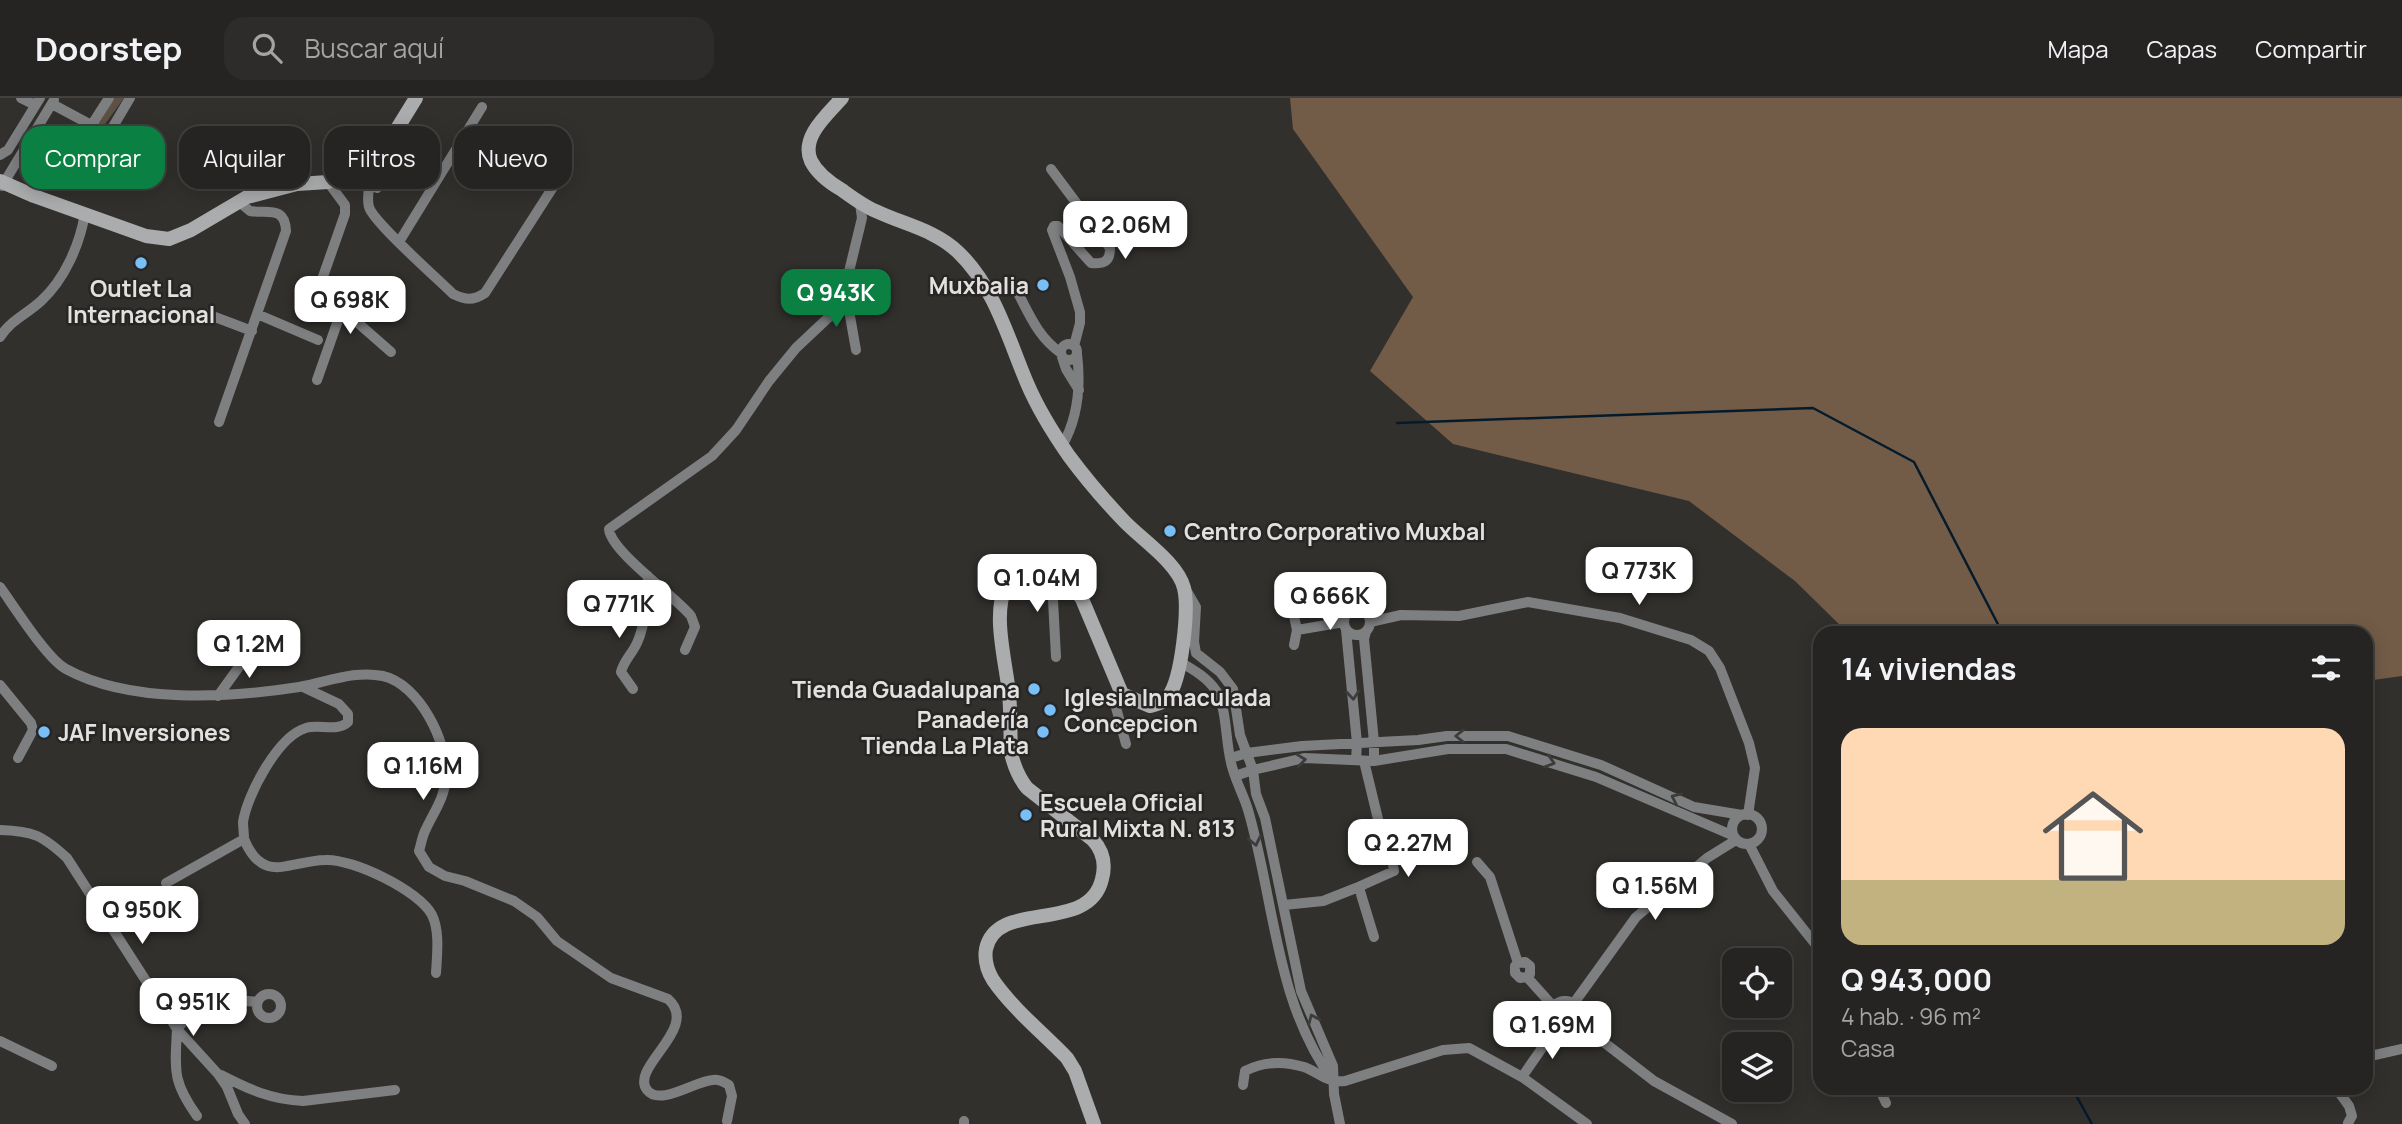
<!DOCTYPE html>
<html lang="es">
<meta charset="utf-8">
<style>
:root{--surface:#262422;--page:#2e2c2a;--text:#f1f3f6;--muted:#a4a4a5;--line:#424140;--accent:#0b8043}
body{margin:0;font-family:Manrope,sans-serif;background:var(--page);color:var(--text);height:100vh;display:flex;flex-direction:column;font-size:26px;white-space:nowrap}
*{box-sizing:border-box;margin:0}
p{font-size:23px;color:var(--muted)}
.icon{flex:none;width:38px;height:38px;fill:none;stroke:currentColor;stroke-width:2;stroke-linecap:round;stroke-linejoin:round}
.map{position:relative;flex:1;overflow:hidden}
.drawer{position:absolute;left:1813px;top:528px;width:560px;height:469px;display:flex;flex-direction:column;background:var(--surface);border-radius:21px;box-shadow:0 4px 18px #0003,0 0 0 2px var(--line)}
.drawer>*{flex:none}
.banner{position:absolute;left:21px;top:28px;width:665px;height:63px;display:flex;gap:14px}
.controls{position:absolute;left:1722px;top:850px;display:grid;gap:14px}
.controls a{display:grid;place-items:center;width:70px;height:70px;border-radius:14px;background:var(--surface);box-shadow:0 4px 18px #0003,0 0 0 2px var(--line);font-size:35px}
.price{position:absolute;translate:-50% -60px;padding:0 16px;border-radius:14px;background:#fff;color:#222;font-size:23px;line-height:46px;filter:drop-shadow(0 2px 4px #0008)}
.price::after{content:'';position:absolute;left:50%;top:42px;width:21px;height:16px;margin-left:-10px;background:inherit;clip-path:polygon(0 0,100% 0,50% 100%)}
.price.current{background:var(--accent);color:#fff}
ul{padding:0;list-style:none}
li{display:grid;align-content:center;gap:14px;height:371px;padding:0 28px}
li+li{border-top:2px solid var(--line)}
li span{display:grid;place-items:center;height:217px;border-radius:21px;color:#555}
li>.icon{margin-inline-start:auto}
span .icon{width:126px;height:126px;fill:#fffc;stroke-width:1}
li b{font-size:30px}
h2{display:flex;justify-content:space-between;align-items:center;height:84px;padding:0 28px;font-size:30px}
.tag{padding:0 24px;border-radius:21px;background:var(--surface);box-shadow:0 4px 18px #0003,0 0 0 2px var(--line);font-size:24px;line-height:63px}
.tag.current{background:var(--accent);color:#fff}
header{display:flex;align-items:center;gap:42px;box-sizing:border-box;height:98px;padding:0 35px;background:var(--surface);border-bottom:2px solid var(--line)}
header strong{font-size:33px}
nav{display:flex;gap:38px;margin-inline-start:auto;font-size:24px}
.search{width:490px;height:63px;background:var(--page);display:flex;align-items:center;gap:18px;box-sizing:border-box;padding:0 24px;border-radius:21px;color:var(--muted);font-size:26px}
.map>svg:first-child{display:block}
.green{fill:#5d5044}
.forest{fill:#725c48}
.lines{fill:none;stroke-linecap:round;stroke-linejoin:round}
.stream{stroke:#051b2b;stroke-width:2.5}
.street{stroke:#7e7f80;stroke-width:10}
.secondary{stroke:#aaacae;stroke-width:14}
.oneway{stroke:#3e3c3b}
.poi-dot{fill:#78bff7;stroke:#282624;stroke-width:2.5}
.labels{text-anchor:middle;dominant-baseline:central;stroke-width:5;stroke-linejoin:round;paint-order:stroke}
.poi-label{font-size:23px;font-weight:bold;fill:#e3e1e0;stroke:#282624;text-anchor:start}
</style>
<header>
<strong>Doorstep</strong>
<div class="search"><svg class="icon" aria-label="search" viewBox="0 0 24 24"><circle cx="10" cy="10" r="6"/><path d="M15 15l6 6"/></svg>Buscar aquí</div>
<nav><a>Mapa</a><a>Capas</a><a>Compartir</a></nav>
</header>
<div class="map">
<svg width="2402" height="1026" viewBox="0 0 2402 1026">
<rect width="100%" height="100%" fill="#32302d"/>
<!-- green -->
<path class="green" d="M113,0H124L103,29L98,26Z"/>
<!-- forest -->
<path class="forest" d="M1290,0H2402V578L2366,583V536L1848,535L1795,483L1689,403L1453,346L1370,273L1413,199L1293,31Z"/>
<g class="lines">
<!-- stream -->
<path class="stream" d="M1397,325L1813,310L1914,364L2003,536
M2072,990L2092,1026"/>
<!-- street -->
<path class="street" d="M21,0L35,7
M52,6L106,35L111,32L130,0
M91,28L109,0
M378,54C375,70 365,93 369,109C373,124 438,181 453,196C466,202 473,203 485,195L555,86
M0,57L8,52L40,0
M1051,71L1110,150C1110,164 1104,166 1091,165L1058,128H1054L1052,132L1070,179L1080,214V225L1074,248
M328,84L345,107V116L319,190V196L342,211L391,254
M2,88L54,2
M377,90L391,42
M399,144L482,9
M1018,195C1030,218 1039,240 1061,255
M207,216L252,233
M257,216L318,242
M0,239C11,222 27,216 41,203C65,181 80,146 85,115
M1061 254a8 8 0 1 1 16 0a8 8 0 1 1-16 0Z
M856,252L845,190L862,120L860,105
M1062,259L1066,271L1079,292
M317,282L342,211
M219,324L286,133C285,107 267,116 250,113L238,103
M1062,348C1078,320 1081,288 1077,256
M0,489C14,508 47,561 66,571C130,606 229,600 299,589C328,584 354,572 383,578C419,586 448,644 446,679C445,700 433,715 425,733C422,739 421,747 419,753L429,769L445,778L465,783L514,803L537,819L557,843L611,880L668,901C701,930 629,969 647,992C660,1009 697,982 713,982C719,981 724,984 729,987L732,998L727,1023
M1185,490L1196,509L1194,544L1196,555L1220,574L1233,591L1240,637L1253,672L1256,696L1265,720L1301,893L1333,968L1334,996L1340,1026
M1292,509L1297,532
M1344 524a13 13 0 1 1 26 0a13 13 0 1 1-26 0Z
M1370,524L1401,517L1459,518L1528,504L1620,520L1691,542L1709,553L1720,570L1749,645L1755,670L1748,717
M1346,532L1357,645L1356,662
M1366,534L1364,541L1374,644V663
M1294,547L1297,532L1344,524
M685,552L695,529L691,518C675,498 611,454 609,431L712,358L736,332L769,283L796,250L846,203
M1056,559L1053,502L1058,477
M1180,564C1194,572 1208,580 1217,594C1228,614 1225,649 1233,672C1237,686 1244,698 1248,712C1275,804 1275,905 1334,984
M0,587L31,625L33,632L18,660
M633,591L621,574C624,562 632,556 637,545C645,528 648,497 648,478
M1121,591L1115,606L1126,646
M218,598L254,548
M1231,660L1247,655L1302,648L1418,642L1447,638H1508L1601,667L1694,709L1742,717
M1364,663L1378,721
M1235,678L1253,672L1304,660L1374,663L1448,651H1506L1596,679L1734,738
M1732 731a15 15 0 1 1 30 0a15 15 0 1 1-30 0Z
M0,732C33,733 42,737 67,760L177,931L218,976L227,989L238,1016L245,1026
M244,741C263,787 289,763 325,762C352,760 420,793 432,817C440,833 437,857 436,875
M1749,746L1773,793L1820,852
M1477,764L1490,779L1518,865L1515,868V875L1520,880L1527,879L1530,876V868L1525,864L1518,865
M166,785L244,741C244,735 243,729 243,724C247,697 278,638 306,630C319,626 338,634 348,624V616L339,606L303,589
M1356,790L1394,773L1387,732
M1284,807L1323,803L1356,790L1360,793L1374,839
M1527,879L1553,908
M257 908a12 12 0 1 1 24 0a12 12 0 1 1-24 0Z
M1550 918a15 15 0 1 1 30 0a15 15 0 1 1-30 0Z
M1574,905L1636,819L1707,760L1736,742
M1579,925L1654,983L1732,1026
M0,943L52,968
M2366,959L2402,951
M221,977C248,991 272,1002 303,1003L395,992
M1522,979L1556,930
M1243,987L1245,973C1264,963 1284,963 1304,969C1320,975 1326,985 1345,983L1443,952L1469,950L1522,979L1587,1026
M1879,990L1886,1005
M2336,990L2349,1008L2352,1018L2348,1025
M197,1018C172,983 175,972 177,931C203,899 220,900 257,904
M964,1026V1023"/>
<!-- secondary -->
<path class="secondary" d="M842,0C828,16 800,39 811,63C817,75 830,85 842,92C853,100 865,109 878,114C906,127 935,132 958,154C994,188 1008,240 1027,285C1038,311 1053,335 1069,358C1086,381 1104,402 1124,423C1141,441 1178,465 1184,490C1189,511 1182,581 1168,599C1164,605 1157,606 1150,608L1122,596L1082,501C1072,485 1058,473 1039,474C1026,474 1013,475 1006,488C992,516 1006,565 1009,595C1011,615 1010,635 1011,655C1014,668 1019,680 1027,690L1093,742C1103,753 1106,766 1102,781C1089,837 997,800 986,851C984,863 987,872 993,882C1013,911 1043,935 1067,960L1075,973L1094,1026
M0,83L34,98L146,138L169,141L191,132L247,99L297,86L328,84L359,72L392,39L416,0"/>
</g>
<!-- one-way arrows -->
<defs><path id="oneway-chevron" d="M-2-3.5L2.5 0L-2 3.5" fill="none" stroke-width="1.6" stroke-linecap="round" stroke-linejoin="round" transform="scale(1.75)"/></defs>
<g class="oneway">
<use href="#oneway-chevron" transform="translate(1353 597) rotate(85)"/>
<use href="#oneway-chevron" transform="translate(1460 638) rotate(180)"/>
<use href="#oneway-chevron" transform="translate(1301 662) rotate(-7)"/>
<use href="#oneway-chevron" transform="translate(1550 664) rotate(18)"/>
<use href="#oneway-chevron" transform="translate(1676 700) rotate(-155)"/>
<use href="#oneway-chevron" transform="translate(1255 743) rotate(78)"/>
<use href="#oneway-chevron" transform="translate(1313 921) rotate(-114)"/>
</g>
<!-- markers -->
<g class="poi-dot">
<circle cx="141" cy="165" r="7"/>
<circle cx="1043" cy="187" r="7"/>
<circle cx="1170" cy="433" r="7"/>
<circle cx="1034" cy="591" r="7"/>
<circle cx="1050" cy="612" r="7"/>
<circle cx="44" cy="634" r="7"/>
<circle cx="1043" cy="634" r="7"/>
<circle cx="1026" cy="717" r="7"/>
</g>
<g class="labels">
<!-- poi labels -->
<g class="poi-label">
<text x="1029" y="187" text-anchor="end">Muxbalia</text>
<text x="141" y="190" text-anchor="middle">Outlet La<tspan x="141" dy="26">Internacional</tspan></text>
<text x="1184" y="433">Centro Corporativo Muxbal</text>
<text x="1020" y="591" text-anchor="end">Tienda Guadalupana</text>
<text x="1064" y="599">Iglesia Inmaculada<tspan x="1064" dy="26">Concepcion</tspan></text>
<text x="1029" y="621" text-anchor="end">Panadería<tspan x="1029" dy="26">Tienda La Plata</tspan></text>
<text x="58" y="634">JAF Inversiones</text>
<text x="1040" y="704">Escuela Oficial<tspan x="1040" dy="26">Rural Mixta N. 813</tspan></text>
</g>
</g>
</svg>
<div class="controls">
<a><svg class="icon" aria-label="locate" viewBox="0 0 24 24"><circle cx="12" cy="12" r="6"/><path d="M12 2v4M12 18v4M2 12h4M18 12h4"/></svg></a>
<a><svg class="icon" aria-label="layers" viewBox="0 0 24 24"><path d="M12 4l9 5-9 5-9-5zM3 14l9 5 9-5"/></svg></a>
</div>
<b class="price" style="left:1125px;top:163px">Q 2.06M</b>
<b class="price current" style="left:836px;top:231px">Q 943K</b>
<b class="price" style="left:350px;top:238px">Q 698K</b>
<b class="price" style="left:1639px;top:509px">Q 773K</b>
<b class="price" style="left:1037px;top:516px">Q 1.04M</b>
<b class="price" style="left:1330px;top:534px">Q 666K</b>
<b class="price" style="left:619px;top:542px">Q 771K</b>
<b class="price" style="left:249px;top:582px">Q 1.2M</b>
<b class="price" style="left:423px;top:704px">Q 1.16M</b>
<b class="price" style="left:1408px;top:781px">Q 2.27M</b>
<b class="price" style="left:1655px;top:824px">Q 1.56M</b>
<b class="price" style="left:142px;top:848px">Q 950K</b>
<b class="price" style="left:193px;top:940px">Q 951K</b>
<b class="price" style="left:1552px;top:963px">Q 1.69M</b>
<div class="banner">
<a class="tag current">Comprar</a>
<a class="tag">Alquilar</a>
<a class="tag">Filtros</a>
<a class="tag">Nuevo</a>
</div>
<section class="drawer">
<h2>14 viviendas<svg class="icon" aria-label="filters" viewBox="0 0 24 24"><path d="M4 7h16M4 17h16"/><circle cx="9" cy="7" r="2"/><circle cx="15" cy="17" r="2"/></svg></h2>
<ul>
<li><span style="background:linear-gradient(#ffd9b3 70%,#c2b280 0)"><svg class="icon" aria-label="home" viewBox="0 0 24 24"><path d="M3 11l9-7 9 7M6 9v11h12V9"/></svg></span><div><b>Q 943,000</b><p>4 hab. · 96 m²</p><p>Casa</p></div></li>
</ul>
</section>
</div>
